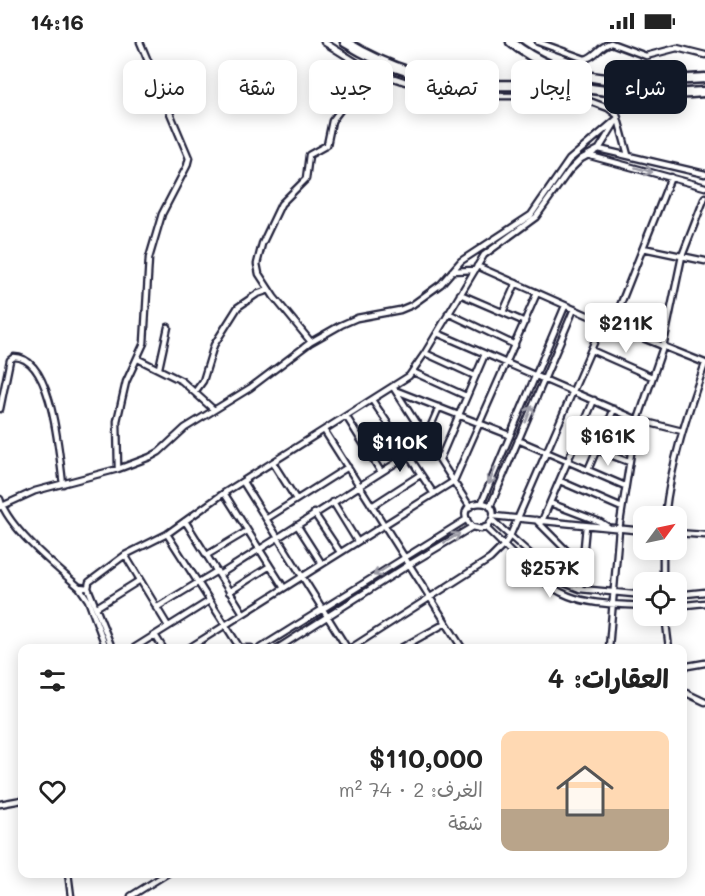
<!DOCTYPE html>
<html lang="ar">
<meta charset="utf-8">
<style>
:root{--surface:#fff;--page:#f6f6f6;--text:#222;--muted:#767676;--line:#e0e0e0;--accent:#111827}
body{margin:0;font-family:Mali,"Playpen Sans Arabic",sans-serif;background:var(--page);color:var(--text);direction:rtl;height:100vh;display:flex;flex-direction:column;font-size:22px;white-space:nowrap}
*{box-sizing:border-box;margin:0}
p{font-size:20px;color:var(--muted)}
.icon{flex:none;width:33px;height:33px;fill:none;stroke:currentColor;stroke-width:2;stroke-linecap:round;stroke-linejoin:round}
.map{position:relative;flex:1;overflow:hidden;direction:ltr}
.details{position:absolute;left:18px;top:602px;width:669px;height:234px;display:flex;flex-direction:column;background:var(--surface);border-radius:12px;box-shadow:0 3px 15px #0003;direction:rtl}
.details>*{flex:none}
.top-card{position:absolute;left:18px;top:18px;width:669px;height:54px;direction:rtl;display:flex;gap:12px}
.needle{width:39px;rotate:57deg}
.tools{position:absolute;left:633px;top:464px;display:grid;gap:12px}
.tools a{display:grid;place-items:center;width:54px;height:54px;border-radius:12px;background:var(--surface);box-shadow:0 3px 15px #0003;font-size:30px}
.price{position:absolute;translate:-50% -51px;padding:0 14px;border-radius:6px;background:#fff;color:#222;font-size:20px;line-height:39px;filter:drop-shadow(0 2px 3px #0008)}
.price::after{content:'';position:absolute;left:50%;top:36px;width:18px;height:14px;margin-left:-9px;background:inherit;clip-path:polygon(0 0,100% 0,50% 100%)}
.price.active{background:var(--accent);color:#fff}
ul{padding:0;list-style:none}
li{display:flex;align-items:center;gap:18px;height:150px;padding:0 18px}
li+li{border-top:2px solid var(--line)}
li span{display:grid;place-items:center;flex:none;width:168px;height:120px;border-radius:12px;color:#555}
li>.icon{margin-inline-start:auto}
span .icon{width:72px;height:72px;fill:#fffc;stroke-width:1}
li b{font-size:26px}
h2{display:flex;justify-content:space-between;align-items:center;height:72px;padding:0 18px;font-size:26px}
.tag{padding:0 21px;border-radius:12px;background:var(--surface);box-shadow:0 3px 15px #0003;font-size:21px;line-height:54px}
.tag.active{background:var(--accent);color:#fff}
.status{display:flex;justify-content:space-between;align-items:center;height:42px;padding:0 30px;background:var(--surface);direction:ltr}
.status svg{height:16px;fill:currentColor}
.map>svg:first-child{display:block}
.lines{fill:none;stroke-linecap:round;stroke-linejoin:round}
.minor-casing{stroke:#22223b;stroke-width:9}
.motorway-casing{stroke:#22223b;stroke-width:13}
.minor{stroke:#fff;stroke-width:4.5}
.motorway{stroke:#fff;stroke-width:8}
.oneway{stroke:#9c9ca7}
</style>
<div class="status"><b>14:16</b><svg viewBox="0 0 49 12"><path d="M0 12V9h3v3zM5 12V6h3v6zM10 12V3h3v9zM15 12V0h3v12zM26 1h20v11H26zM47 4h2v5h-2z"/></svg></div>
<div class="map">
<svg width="705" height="854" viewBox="0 0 705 854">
<rect width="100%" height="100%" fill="#fff"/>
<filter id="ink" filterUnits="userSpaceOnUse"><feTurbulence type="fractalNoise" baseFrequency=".0167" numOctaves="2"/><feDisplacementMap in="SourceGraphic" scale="12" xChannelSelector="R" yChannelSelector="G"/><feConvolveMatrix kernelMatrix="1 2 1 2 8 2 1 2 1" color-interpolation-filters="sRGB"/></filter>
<g filter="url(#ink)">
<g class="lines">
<!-- minor casing -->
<g class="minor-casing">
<path id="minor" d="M324,0L367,27L421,45L447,58L488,54H569L584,57L608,66L617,73L628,113
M538,0L585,17C596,15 600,3 611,1L646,14L677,6L705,13
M599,107L705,132
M587,113L705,145
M643,206L705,219
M477,224L603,280L705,321
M452,229L474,228
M460,252L525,280
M503,270L516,241
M448,271L515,303
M612,284L671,135
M437,291L638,378L682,389
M311,300L274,255L259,232L257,222L262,202L281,162L306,137L309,113L327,103L332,79L350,55L367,27
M591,308L652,335
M425,311L475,334
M138,317L182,339L214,368
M159,326L168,285
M413,330L466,354
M393,345L470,465
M397,349L509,393
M195,350L203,339L214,303L238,265L257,252L269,248
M372,358L398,396
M0,367L10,318L14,315C53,315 59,413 63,442
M346,374L381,430
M324,388L462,606
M605,388L633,399
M426,395L439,365
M518,398L625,444
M597,408L629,420
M371,413L418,382
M408,413L434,452
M440,417L485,312
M273,421L296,457
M118,427L117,379L126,340L144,301L149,216L162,172L187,124L189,116L140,0
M588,428L614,367
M560,439L622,466
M243,440L347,606
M224,451L270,524L229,550
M0,457C7,485 57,526 79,545L88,546L112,606
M333,460L357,499
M482,460L565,264
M550,461L600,480L608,485
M372,464L420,433
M0,465L35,449L118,427L150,415L159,410L185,386L250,346L311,300L341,283L357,276L400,268L412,263L441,242L461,219L531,173L569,118L618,76
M490,465L574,267
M314,471L340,510
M493,474L644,489
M665,474C671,421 687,372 705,322
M266,477L348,425
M492,478L562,540L580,547L644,553
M536,478L572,514L584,519
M185,479L243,571
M542,479L594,358
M297,483L322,522
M486,486C510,508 538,542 569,554C592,563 619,562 644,564
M676,491L705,493
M167,492L240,606
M663,507V540
M125,513L168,584
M207,513L247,489
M270,524L284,546
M219,533L429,400
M79,545L88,558L106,606
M88,546L89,540L125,513L167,492L224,451L409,334L425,311L484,213L536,175L569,129L581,117L599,107L615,81
M580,547L586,484
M676,553L705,550
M676,564L705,561
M97,565L140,538
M156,566L217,529
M665,573L669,606
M155,593L163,606
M134,606L209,559
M189,606L454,439L537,251
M244,606H251
M260,606L467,477
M278,606L410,522L472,485L481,487L488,484C512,451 445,456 472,485
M351,606L490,517L504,503L510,494L603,280
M401,606L446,581
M609,606L619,487L633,399L638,378L663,305L682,214L705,155
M682,625L705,621
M682,649L705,660
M0,762L22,758
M68,831L71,854
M131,854L168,831"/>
</g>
<!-- motorway casing -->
<g class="motorway-casing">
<path id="motorway" d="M345,0C387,26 435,41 485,43C511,44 537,42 563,44C583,45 602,49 622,51C650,54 677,52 705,50
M511,0C568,46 636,40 705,36"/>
</g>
<!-- minor -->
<use href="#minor" class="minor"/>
<!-- motorway -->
<use href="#motorway" class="motorway"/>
</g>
<!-- one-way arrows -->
<defs><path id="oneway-shaft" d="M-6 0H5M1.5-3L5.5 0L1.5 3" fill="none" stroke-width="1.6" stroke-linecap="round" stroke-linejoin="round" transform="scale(1.5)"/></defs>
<g class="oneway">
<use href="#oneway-shaft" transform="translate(644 128) rotate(15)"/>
<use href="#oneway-shaft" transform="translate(529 372) rotate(-68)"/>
<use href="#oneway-shaft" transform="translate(492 434) rotate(112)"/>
<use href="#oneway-shaft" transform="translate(452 496) rotate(-31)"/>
<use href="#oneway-shaft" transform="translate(381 529) rotate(148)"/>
</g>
</g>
</svg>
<div class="tools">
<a><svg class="needle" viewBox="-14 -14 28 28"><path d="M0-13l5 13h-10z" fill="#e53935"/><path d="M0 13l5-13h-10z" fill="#767676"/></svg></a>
<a><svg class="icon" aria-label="locate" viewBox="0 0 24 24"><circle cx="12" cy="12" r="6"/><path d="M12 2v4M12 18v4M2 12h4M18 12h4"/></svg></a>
</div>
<b class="price" style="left:626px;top:312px">$211K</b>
<b class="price" style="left:608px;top:425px">$161K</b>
<b class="price active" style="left:400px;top:431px">$110K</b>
<b class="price" style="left:550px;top:557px">$257K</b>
<div class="top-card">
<a class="tag active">شراء</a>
<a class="tag">إيجار</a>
<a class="tag">تصفية</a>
<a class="tag">جديد</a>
<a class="tag">شقة</a>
<a class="tag">منزل</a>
</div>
<section class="details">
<h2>العقارات: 4<svg class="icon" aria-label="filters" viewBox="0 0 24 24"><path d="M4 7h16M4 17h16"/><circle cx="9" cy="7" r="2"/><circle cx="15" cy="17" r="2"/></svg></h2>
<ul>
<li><span style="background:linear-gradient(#ffd9b3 65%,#b9a48a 0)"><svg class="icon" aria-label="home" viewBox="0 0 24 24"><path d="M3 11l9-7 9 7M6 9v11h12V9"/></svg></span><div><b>$110,000</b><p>الغرف: 2 · 74 m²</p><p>شقة</p></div><svg class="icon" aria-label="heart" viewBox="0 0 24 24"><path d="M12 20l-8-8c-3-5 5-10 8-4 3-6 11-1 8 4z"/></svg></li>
</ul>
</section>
</div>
